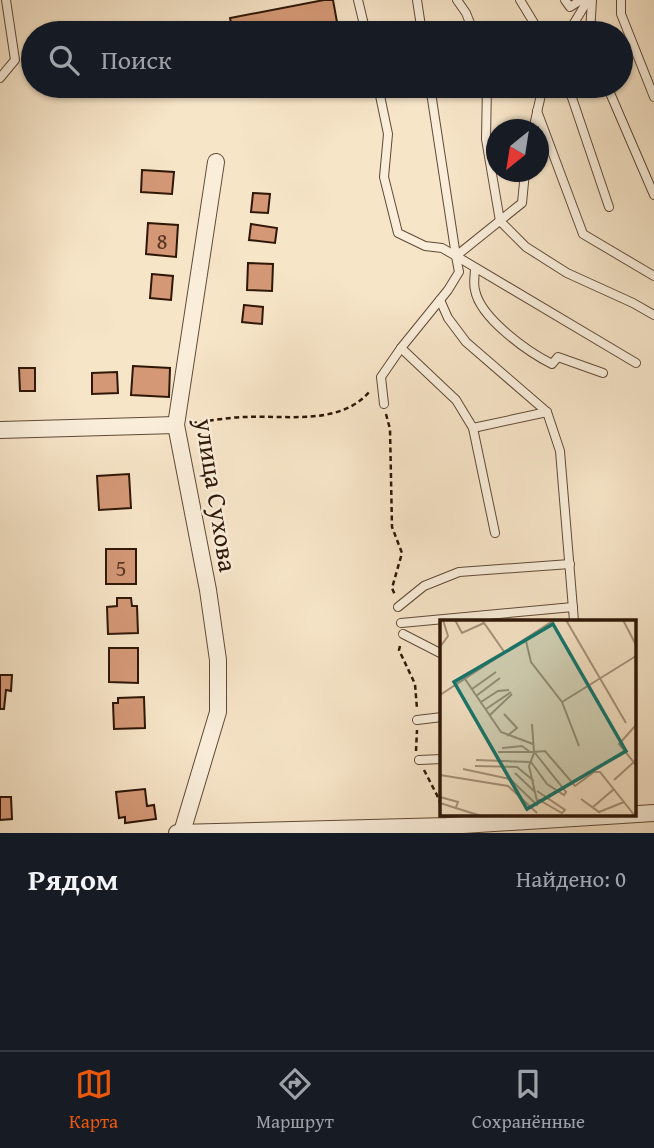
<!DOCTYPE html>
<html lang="ru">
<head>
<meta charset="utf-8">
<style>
  :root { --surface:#171b24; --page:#242831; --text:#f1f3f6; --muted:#9ea1a6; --line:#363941; --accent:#ea580c }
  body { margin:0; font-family:"Gentium Book Plus",serif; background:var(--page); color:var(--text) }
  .compass { position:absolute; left:486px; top:119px; width:63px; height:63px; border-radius:50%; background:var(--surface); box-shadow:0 2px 5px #0004; rotate:210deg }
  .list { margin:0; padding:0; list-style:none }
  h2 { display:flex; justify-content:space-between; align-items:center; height:91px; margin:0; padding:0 28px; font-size:30px }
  h2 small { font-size:23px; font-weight:400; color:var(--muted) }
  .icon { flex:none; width:38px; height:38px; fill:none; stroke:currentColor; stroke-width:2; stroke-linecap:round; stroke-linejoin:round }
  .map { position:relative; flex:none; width:654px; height:833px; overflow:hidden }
  .search { position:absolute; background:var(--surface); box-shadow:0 2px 5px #0004; left:21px; right:21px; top:21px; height:77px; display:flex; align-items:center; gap:18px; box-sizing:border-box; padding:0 24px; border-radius:38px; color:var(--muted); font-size:26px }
  .sheet { height:217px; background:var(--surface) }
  nav { display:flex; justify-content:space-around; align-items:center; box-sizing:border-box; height:98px; border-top:2px solid var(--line); background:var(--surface); font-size:19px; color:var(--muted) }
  nav a { display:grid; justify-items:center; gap:4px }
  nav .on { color:var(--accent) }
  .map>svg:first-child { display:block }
  .building { fill:#d49876; stroke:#2e1707; stroke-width:2 }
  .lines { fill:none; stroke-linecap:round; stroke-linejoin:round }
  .lane-casing { stroke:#604a37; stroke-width:10 }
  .street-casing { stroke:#604a37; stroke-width:18 }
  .path { stroke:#2e1707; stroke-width:2.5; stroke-dasharray:5 3.5; stroke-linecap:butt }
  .lane { stroke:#faeedb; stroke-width:8 }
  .street { stroke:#faeedb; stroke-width:16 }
  .labels { text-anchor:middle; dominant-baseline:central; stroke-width:5; stroke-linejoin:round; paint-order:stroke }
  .number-label { font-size:23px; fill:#583723 }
  .street-label { font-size:26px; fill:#2e1707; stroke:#faeedb }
  .inset-road { fill:none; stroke:#a7937b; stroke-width:2 }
  .view { fill:#0f766e; fill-opacity:0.15; stroke:#0f766e; stroke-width:3.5 }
  .inset-edge { fill:none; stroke:#2e1707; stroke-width:3.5 }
</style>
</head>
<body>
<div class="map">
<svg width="654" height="833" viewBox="0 0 654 833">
  <rect width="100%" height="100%" fill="#f7e5c8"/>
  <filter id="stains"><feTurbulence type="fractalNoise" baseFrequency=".00286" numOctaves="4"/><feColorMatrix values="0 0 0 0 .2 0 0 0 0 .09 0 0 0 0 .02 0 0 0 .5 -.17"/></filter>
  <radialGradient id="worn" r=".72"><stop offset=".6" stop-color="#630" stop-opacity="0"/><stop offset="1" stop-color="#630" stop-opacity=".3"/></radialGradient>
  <g class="building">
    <polygon points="324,0 333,0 339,33 233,33 230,18"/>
    <polygon points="329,86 364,86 365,90 330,95"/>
    <polygon points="142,170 174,172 172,194 141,192"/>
    <polygon points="253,193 270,194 268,213 251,212"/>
    <polygon points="148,223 178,225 176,257 146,254"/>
    <polygon points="251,224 277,228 275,243 249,240"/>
    <polygon points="248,263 273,264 272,291 247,290"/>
    <polygon points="152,274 173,276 171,300 150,298"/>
    <polygon points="244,305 263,307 262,324 242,322"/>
    <polygon points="133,366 170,368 169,397 131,395"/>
    <polygon points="19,368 35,368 35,391 20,391"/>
    <polygon points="117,372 118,393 92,394 92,373"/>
    <polygon points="129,474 131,508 99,510 97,476"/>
    <rect x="106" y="549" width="30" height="35"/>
    <polygon points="117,598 131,598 132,606 137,606 138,633 108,634 107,607 117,606"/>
    <polygon points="109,648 138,648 138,683 109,682"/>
    <polygon points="0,675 12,675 11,691 6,690 4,709 0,709"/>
    <polygon points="144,697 145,728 114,729 113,703 118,703 118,698"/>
    <polygon points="145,789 147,806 154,805 156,819 125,823 125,817 119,818 116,792"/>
    <polygon points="0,797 11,797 12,819 0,820"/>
  </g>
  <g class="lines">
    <defs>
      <g id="lane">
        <polyline points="358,0 366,33"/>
        <polyline points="417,0 422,33"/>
        <polyline points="457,0 466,13 474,33"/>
        <polyline points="520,0 540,33"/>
        <polyline points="565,0 570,7 581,0"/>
        <polyline points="621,0 621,14 654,97"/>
        <polyline points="568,33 588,0"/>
        <polyline points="590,33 592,0"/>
        <polyline points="0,78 15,60 6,0"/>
        <polyline points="378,86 388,134 384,177 398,233 425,246 442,248 456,256 459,272 448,290 401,348 381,377 384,404"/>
        <polyline points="430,86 456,256"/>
        <polyline points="487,86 486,139 500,221 526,247 567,273 633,303 654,315"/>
        <polyline points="568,86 609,207"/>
        <polyline points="607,86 654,195"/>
        <polyline points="537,111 583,234 654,276"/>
        <polyline points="533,130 543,86"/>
        <polyline points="456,256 636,363"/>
        <polyline points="456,256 522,203 525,172"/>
        <path d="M475,268C475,275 473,283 475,290C480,318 528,352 552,364L558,357L603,373"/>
        <polyline points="440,300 448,318 466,342 547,412 560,451 574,621"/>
        <polyline points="401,348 456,400 473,428"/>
        <polyline points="495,533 473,428 547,412"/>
        <polyline points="398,607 424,586 459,572 570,564"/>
        <polyline points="401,623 573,607"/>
        <polyline points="403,634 442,654"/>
        <polyline points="417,720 442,717"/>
        <polyline points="419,760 442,759"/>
      </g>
      <g id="street">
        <polyline points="0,430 176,425"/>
        <polyline points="182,832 218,712 218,660 208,590 176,425 216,162"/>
        <polyline points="177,833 447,826 654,813"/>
      </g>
    </defs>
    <use href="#lane" class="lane-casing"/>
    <use href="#street" class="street-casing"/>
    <g class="path">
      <polyline points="386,414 390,429 392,527 402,553 392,588 395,595"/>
      <path d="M192,423C210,421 229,417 247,417C287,415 341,426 370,391"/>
      <polyline points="400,646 399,650 415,684 417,709"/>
      <polyline points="416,751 417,730"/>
      <polyline points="424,770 439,799 442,810"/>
    </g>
    <use href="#lane" class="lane"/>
    <use href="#street" class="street"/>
  </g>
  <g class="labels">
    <g class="number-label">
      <text x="162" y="240">8</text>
      <text x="121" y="567">5</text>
    </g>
    <g class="street-label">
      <text transform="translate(217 495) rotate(81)">улица Сухова</text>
    </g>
  </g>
  <g transform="translate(440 620)">
    <rect width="196" height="196" fill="#f7e5c8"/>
    <path class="inset-road" d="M15,0L22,13L44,3M42,0L65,33M126,0L186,103M183,0L196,25M86,21L91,42L122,82L139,126M0,27L8,16L3,0M25,59L61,112L93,124M32,69L56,52M0,75L114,0M36,76L60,58M41,82L58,71L69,70M122,82L196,36M46,89L71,72M64,94L77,108L67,116M50,95L72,74M92,104L94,132L105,131L135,166L154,152H160L195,196M196,105L179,124L196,145M62,128L82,126L90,132M58,132H94M94,133L89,146L97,181M36,140L91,142L107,164L124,175L126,172L95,133M35,146L77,147L94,161M23,149L70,159L97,185L99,180L122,193L125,190L97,171M75,153L95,172M0,155L68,166L97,193M174,160L195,141M0,177L18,182L16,187M141,179L159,192L184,182M0,183L41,196M153,187L174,169"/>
    <path class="view" d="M113,4L186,131L87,189L14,62Z"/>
    <rect width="196" height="196" class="inset-edge"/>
  </g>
  <rect width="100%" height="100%" filter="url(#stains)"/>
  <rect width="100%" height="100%" fill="url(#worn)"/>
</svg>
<svg class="compass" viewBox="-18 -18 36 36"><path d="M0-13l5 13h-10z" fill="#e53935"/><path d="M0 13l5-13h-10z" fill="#9ea1a6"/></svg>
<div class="search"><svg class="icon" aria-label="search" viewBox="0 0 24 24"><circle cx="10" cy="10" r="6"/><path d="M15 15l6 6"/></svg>Поиск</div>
</div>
<section class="sheet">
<h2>Рядом<small>Найдено: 0</small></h2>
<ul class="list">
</ul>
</section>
<nav>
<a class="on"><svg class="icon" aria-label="map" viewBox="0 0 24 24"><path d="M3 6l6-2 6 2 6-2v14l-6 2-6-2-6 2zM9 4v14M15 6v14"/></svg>Карта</a>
<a><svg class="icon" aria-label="directions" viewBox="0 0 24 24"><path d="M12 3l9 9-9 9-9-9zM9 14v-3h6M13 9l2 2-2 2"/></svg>Маршрут</a>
<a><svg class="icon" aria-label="saved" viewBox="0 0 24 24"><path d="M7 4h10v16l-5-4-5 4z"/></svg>Сохранённые</a>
</nav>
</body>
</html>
